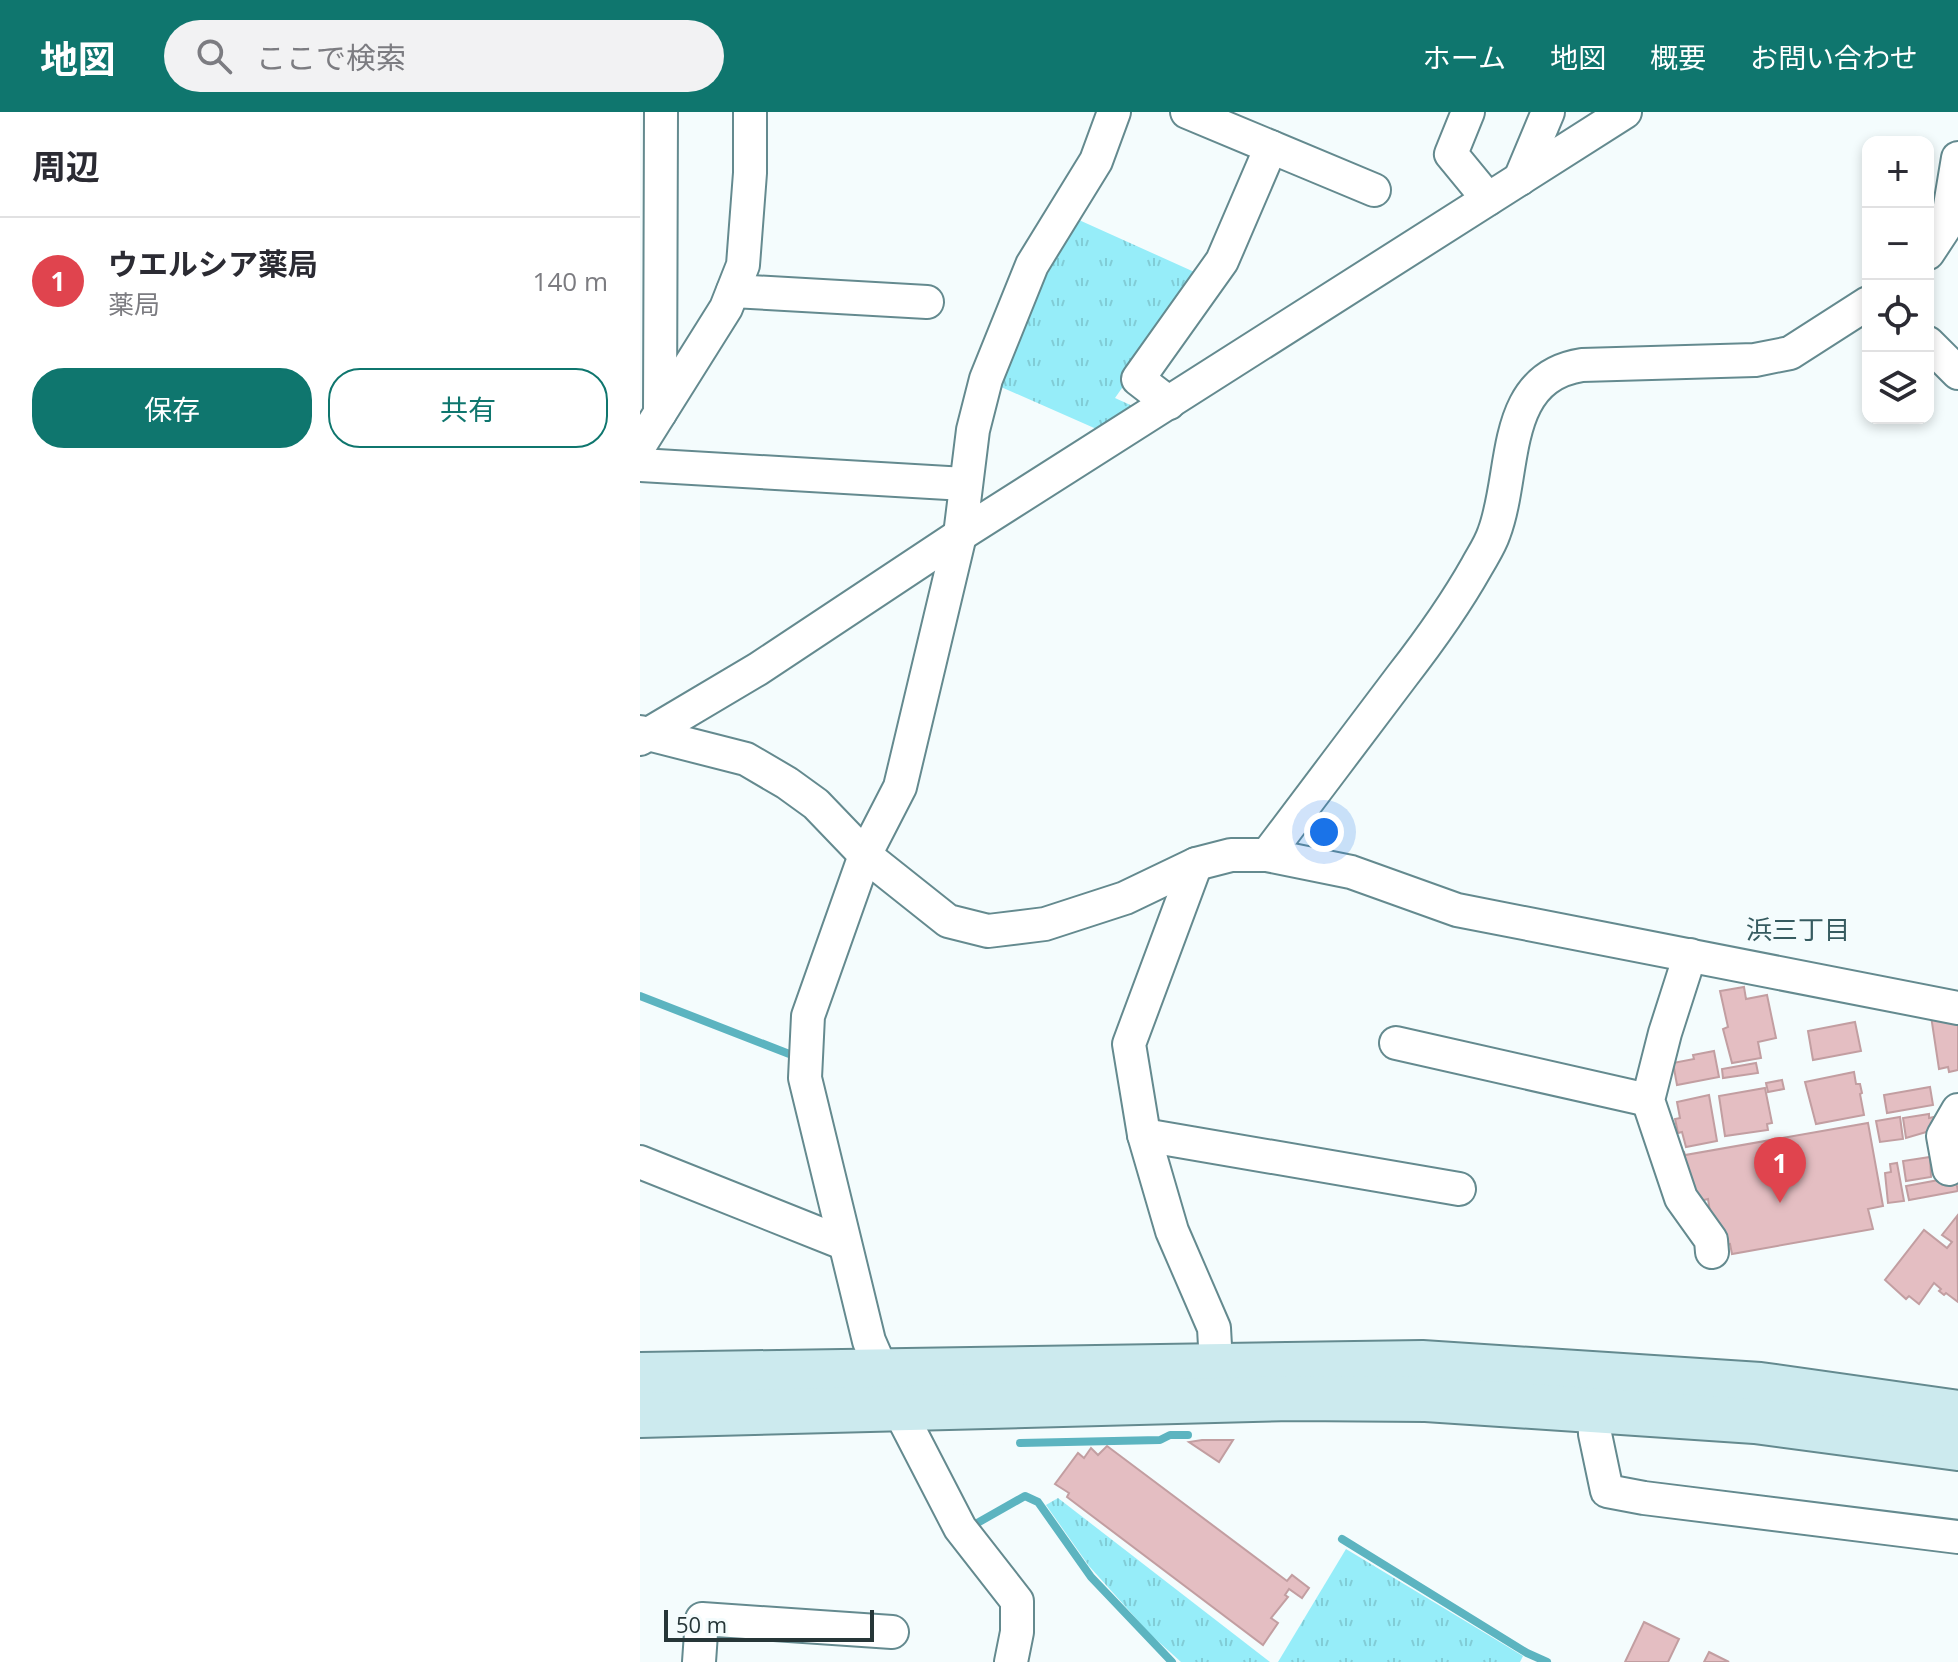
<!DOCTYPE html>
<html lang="ja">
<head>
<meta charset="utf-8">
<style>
  :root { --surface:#fff; --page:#f2f2f3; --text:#2b2b33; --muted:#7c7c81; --line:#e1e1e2; --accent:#0f766e }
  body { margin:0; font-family:"Open Sans","Noto Sans JP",sans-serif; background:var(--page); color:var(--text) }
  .controls { position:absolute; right:24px; top:24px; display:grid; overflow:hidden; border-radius:16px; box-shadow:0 4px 12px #0003 }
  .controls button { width:72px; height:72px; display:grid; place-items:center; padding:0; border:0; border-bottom:2px solid var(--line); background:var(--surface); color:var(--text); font:40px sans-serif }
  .scale { position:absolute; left:24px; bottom:20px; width:210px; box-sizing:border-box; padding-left:8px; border:4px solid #263638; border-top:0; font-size:22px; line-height:28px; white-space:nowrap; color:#263638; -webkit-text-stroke:6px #f4fcfd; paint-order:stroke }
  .you { position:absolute; left:684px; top:720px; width:28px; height:28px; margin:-20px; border:6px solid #fff; border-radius:50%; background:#1a73e8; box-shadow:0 0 0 12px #1a73e833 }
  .badge { display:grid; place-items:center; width:52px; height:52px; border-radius:50%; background:var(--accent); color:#fff; font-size:26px; font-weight:700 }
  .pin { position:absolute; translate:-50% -66px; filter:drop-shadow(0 2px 4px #0008) }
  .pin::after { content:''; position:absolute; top:42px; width:28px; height:24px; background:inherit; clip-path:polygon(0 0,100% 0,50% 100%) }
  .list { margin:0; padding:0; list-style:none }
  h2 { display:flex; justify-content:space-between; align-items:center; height:104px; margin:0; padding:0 32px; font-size:34px }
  h2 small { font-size:26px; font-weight:400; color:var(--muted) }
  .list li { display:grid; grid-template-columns:52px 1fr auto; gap:24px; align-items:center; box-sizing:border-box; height:128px; padding:0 32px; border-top:2px solid var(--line) }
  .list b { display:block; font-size:30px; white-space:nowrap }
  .list p { margin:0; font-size:26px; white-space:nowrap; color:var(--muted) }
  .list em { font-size:26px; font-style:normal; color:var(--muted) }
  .actions { display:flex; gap:16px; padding:24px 32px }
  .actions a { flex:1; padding:18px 0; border:2px solid var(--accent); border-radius:32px; text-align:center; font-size:28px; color:var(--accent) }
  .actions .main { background:var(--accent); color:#fff }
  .icon { flex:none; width:44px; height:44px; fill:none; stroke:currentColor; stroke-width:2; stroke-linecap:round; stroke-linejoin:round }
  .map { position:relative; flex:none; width:1318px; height:1550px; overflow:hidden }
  header { display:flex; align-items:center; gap:48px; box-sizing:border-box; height:112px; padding:0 40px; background:var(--accent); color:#fff }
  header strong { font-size:38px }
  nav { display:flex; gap:44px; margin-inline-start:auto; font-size:28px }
  .search { width:560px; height:72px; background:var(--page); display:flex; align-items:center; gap:20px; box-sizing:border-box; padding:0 28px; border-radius:44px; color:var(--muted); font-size:30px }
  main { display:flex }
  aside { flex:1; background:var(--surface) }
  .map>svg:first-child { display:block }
  .grass { fill:url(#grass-tufts) }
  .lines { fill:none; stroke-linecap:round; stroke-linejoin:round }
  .stream { stroke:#5cb4c0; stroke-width:8 }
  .building { fill:#e4bec2; stroke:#c29ea1; stroke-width:2 }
  .street-casing { stroke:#648a8f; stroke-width:36 }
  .secondary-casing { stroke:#648a8f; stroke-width:48 }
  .street { stroke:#fff; stroke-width:32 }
  .secondary { stroke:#cceaee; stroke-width:44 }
  .labels { text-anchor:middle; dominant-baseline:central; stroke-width:6; stroke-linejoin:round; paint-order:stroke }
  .neighbourhood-label { font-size:26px; fill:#365b60; stroke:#f4fcfd }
</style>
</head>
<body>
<header>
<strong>地図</strong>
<div class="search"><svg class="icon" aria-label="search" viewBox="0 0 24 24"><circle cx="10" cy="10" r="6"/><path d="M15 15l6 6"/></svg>ここで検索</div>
<nav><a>ホーム</a><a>地図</a><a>概要</a><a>お問い合わせ</a></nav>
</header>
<main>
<aside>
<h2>周辺<small></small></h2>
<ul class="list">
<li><span class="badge" style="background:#e0444e">1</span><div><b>ウエルシア薬局</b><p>薬局</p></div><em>140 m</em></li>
</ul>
<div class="actions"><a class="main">保存</a><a>共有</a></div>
</aside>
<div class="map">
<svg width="1318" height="1550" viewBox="0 0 1318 1550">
  <defs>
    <pattern id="grass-tufts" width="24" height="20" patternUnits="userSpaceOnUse" patternTransform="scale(2)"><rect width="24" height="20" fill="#96edf9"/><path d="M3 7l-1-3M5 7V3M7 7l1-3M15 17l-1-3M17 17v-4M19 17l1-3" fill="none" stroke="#81ccd6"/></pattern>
  </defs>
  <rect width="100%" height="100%" fill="#f4fcfd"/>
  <g class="grass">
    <polygon points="439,108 561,163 475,286 497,296 461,319 361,275 394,185"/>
    <polygon points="418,1386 630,1550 541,1550 510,1522 449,1454 406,1393"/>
    <polygon points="706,1437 883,1544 880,1550 638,1550"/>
  </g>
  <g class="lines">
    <g class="stream">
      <polyline points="0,884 157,945"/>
      <polyline points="380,1331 520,1328 530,1323 548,1323"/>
      <polyline points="331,1412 332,1414 385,1384 398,1390 451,1465 532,1550"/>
      <polyline points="702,1427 887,1541 907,1550"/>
    </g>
  </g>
  <g class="building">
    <polygon points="1104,875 1106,887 1127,883 1136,926 1118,930 1121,946 1092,951 1083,917 1088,915 1080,879"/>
    <polygon points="1291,904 1318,905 1318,958 1309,960 1308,955 1299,957"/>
    <polygon points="1215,910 1221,939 1173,948 1168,919"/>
    <polygon points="1074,939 1079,965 1037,973 1033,951 1054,947 1053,943"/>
    <polygon points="1116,951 1118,961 1083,966 1082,957"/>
    <polygon points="1214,960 1216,972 1220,972 1222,981 1220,982 1224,1003 1176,1012 1165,970"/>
    <polygon points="1142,968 1144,977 1128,980 1126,971"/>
    <polygon points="1290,975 1293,993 1247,1001 1244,983"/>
    <polygon points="1125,976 1132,1011 1127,1012 1128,1018 1085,1024 1079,984"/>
    <polygon points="1069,983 1077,1029 1046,1035 1042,1020 1038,1021 1035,1007 1040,1006 1037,990"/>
    <polygon points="1289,1002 1289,1006 1294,1005 1295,1010 1291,1011 1293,1018 1266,1026 1263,1006"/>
    <polygon points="1260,1005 1263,1027 1240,1030 1236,1009"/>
    <polygon points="1228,1011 1243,1094 1228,1097 1233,1117 1092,1142 1090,1132 1080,1134 1073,1119 1068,1087 1060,1089 1034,1042 1044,1040 1045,1043"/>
    <polygon points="1290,1045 1291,1065 1266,1069 1263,1049"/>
    <polygon points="1257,1051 1264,1089 1248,1091 1245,1061 1251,1060 1250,1052"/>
    <polygon points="1315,1065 1318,1079 1269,1088 1266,1074"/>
    <polygon points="1317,1104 1318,1190 1306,1181 1304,1183 1299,1179 1301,1177 1294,1171 1279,1192 1269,1184 1266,1187 1245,1168 1284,1118 1307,1136 1312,1130 1302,1123"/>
    <polygon points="562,1328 593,1328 579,1350 549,1330"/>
    <polygon points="467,1334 647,1469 652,1463 669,1476 662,1486 649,1477 645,1483 648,1485 631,1506 638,1511 623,1533 427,1385 429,1381 415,1372 438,1341 444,1346 451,1336 458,1343"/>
    <polygon points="1004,1510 1039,1527 1028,1550 985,1550"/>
    <polygon points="1069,1540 1089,1550 1064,1550"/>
  </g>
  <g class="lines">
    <defs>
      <g id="street">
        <polyline points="547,0 734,78"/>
        <polyline points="828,0 811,42 848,87"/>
        <polyline points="880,67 908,0"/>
        <polyline points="1288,141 1307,112 1318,46"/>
        <polyline points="93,179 287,190"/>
        <polyline points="1288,231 1318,261"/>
        <polyline points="529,291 498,267 582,149 631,35"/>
        <polyline points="20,301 21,0"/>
        <polyline points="0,333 86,196 103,153 110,61 110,0"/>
        <polyline points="0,353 325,372"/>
        <polyline points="0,620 106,647 147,671 176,692 225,743 308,809 348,819 405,812 485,786 556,752 591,743 627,743 711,760 817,798 1318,896"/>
        <polyline points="0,627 118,557 320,423 985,0"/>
        <path d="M627,743C672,683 717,624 762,564C790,528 815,493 837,454C843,443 850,433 854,421C877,360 859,266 942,253L1115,248L1150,241L1228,191"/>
        <polyline points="556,752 489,932 504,1023 532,1119 574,1216 576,1252"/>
        <polyline points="1050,843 1025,921 1008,988 1041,1086 1071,1128 1072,1140"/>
        <polyline points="756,931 1008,988"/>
        <polyline points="504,1023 819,1077"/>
        <polyline points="0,1050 203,1131"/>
        <polyline points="1309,1057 1303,1024 1318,998"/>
        <polyline points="954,1297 955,1322 967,1379 1004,1386 1318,1425"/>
        <polyline points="59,1550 62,1507 252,1520"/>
        <polyline points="371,1550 377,1520 377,1489 320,1416 259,1298 229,1229 165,966 168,904 225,743 260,675 320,423 333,318 346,267 392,153 456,49 474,0"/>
      </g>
      <g id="secondary">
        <polyline points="0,1263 782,1251 1120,1273 1318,1301"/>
        <polyline points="0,1303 652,1286 786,1287 1115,1309 1318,1336"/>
      </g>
    </defs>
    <use href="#street" class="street-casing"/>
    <use href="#secondary" class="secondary-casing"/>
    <use href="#street" class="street"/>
    <use href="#secondary" class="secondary"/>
  </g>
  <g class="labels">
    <g class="neighbourhood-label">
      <text x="1158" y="817">浜三丁目</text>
    </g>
  </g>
</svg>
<div class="controls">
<button>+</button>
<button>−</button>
<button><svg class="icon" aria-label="locate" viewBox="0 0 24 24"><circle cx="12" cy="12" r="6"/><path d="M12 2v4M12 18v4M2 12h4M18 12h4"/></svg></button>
<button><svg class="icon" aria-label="layers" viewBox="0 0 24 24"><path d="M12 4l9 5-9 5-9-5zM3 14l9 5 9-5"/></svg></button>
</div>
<div class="scale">50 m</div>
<div class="you"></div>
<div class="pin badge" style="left:1140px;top:1091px;background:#e0444e">1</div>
</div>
</main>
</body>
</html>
